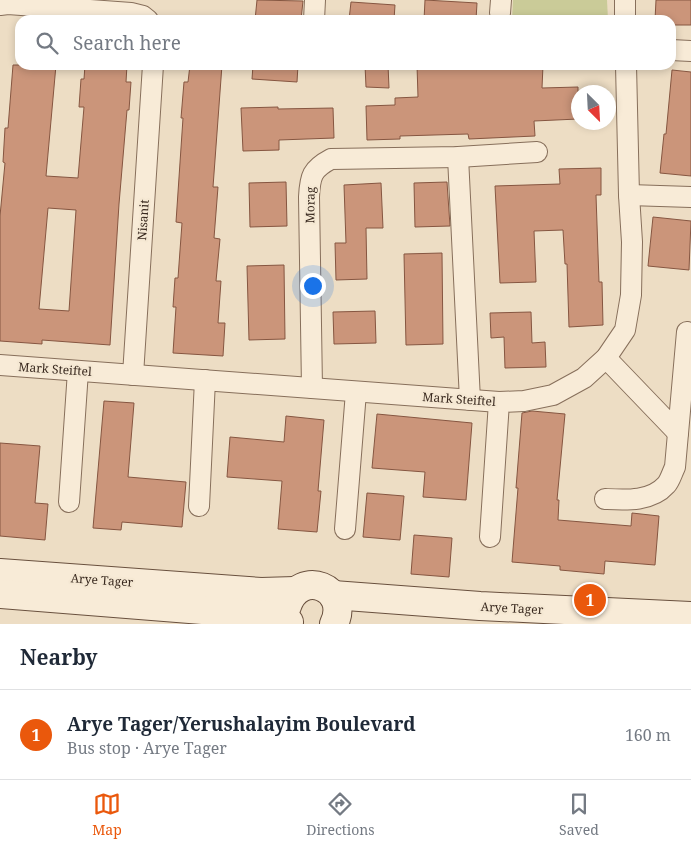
<!DOCTYPE html>
<html lang="en">
<head>
<meta charset="utf-8">
<style>
  :root { --surface:#fff; --page:#f6f6f7; --text:#1f2937; --muted:#747a83; --line:#e0e1e3; --accent:#ea580c }
  body { margin:0; font-family:"Noto Serif",serif; background:var(--page); color:var(--text) }
  .compass { position:absolute; left:571px; top:85px; width:45px; height:45px; border-radius:50%; background:var(--surface); box-shadow:0 2px 8px #0003; rotate:156deg }
  .you { position:absolute; left:312px; top:285px; width:18px; height:18px; margin:-12px; border:4px solid #fff; border-radius:50%; background:#1a73e8; box-shadow:0 0 0 8px #1a73e833 }
  .badge { display:grid; place-items:center; width:32px; height:32px; border-radius:50%; background:var(--accent); color:#fff; font-size:16px; font-weight:700 }
  .pin { position:absolute; translate:-50% -50%; border:2px solid #fff; box-shadow:0 1px 5px #0006 }
  .list { margin:0; padding:0; list-style:none }
  h2 { display:flex; justify-content:space-between; align-items:center; height:65px; margin:0; padding:0 20px; font-size:21px }
  h2 small { font-size:16px; font-weight:400; color:var(--muted) }
  .list li { display:grid; grid-template-columns:32px 1fr auto; gap:15px; align-items:center; box-sizing:border-box; height:90px; padding:0 20px; border-top:1px solid var(--line) }
  .list b { display:block; font-size:19px; white-space:nowrap }
  .list p { margin:0; font-size:16px; white-space:nowrap; color:var(--muted) }
  .list em { font-size:16px; font-style:normal; color:var(--muted) }
  .icon { flex:none; width:28px; height:28px; fill:none; stroke:currentColor; stroke-width:2; stroke-linecap:round; stroke-linejoin:round }
  .map { position:relative; flex:none; width:691px; height:624px; overflow:hidden }
  .search { position:absolute; background:var(--surface); box-shadow:0 2px 8px #0003; left:15px; right:15px; top:15px; height:55px; display:flex; align-items:center; gap:12px; box-sizing:border-box; padding:0 18px; border-radius:15px; color:var(--muted); font-size:19px }
  .sheet { height:155px; background:var(--surface) }
  nav { display:flex; justify-content:space-around; align-items:center; box-sizing:border-box; height:70px; border-top:1px solid var(--line); background:var(--surface); font-size:14px; color:var(--muted) }
  nav a { display:grid; justify-items:center; gap:2px }
  nav .on { color:var(--accent) }
  .map>svg:first-child { display:block }
  .green { fill:#cacb98 }
  .building { fill:#cb957a; stroke:#865641; fill-rule:evenodd }
  .lines { fill:none; stroke-linecap:round; stroke-linejoin:round }
  .street-casing { stroke:#876f5b; stroke-width:22 }
  .secondary-casing { stroke:#69503e; stroke-width:30 }
  .street { stroke:#f8ebd7; stroke-width:20 }
  .secondary { stroke:#f8ebd7; stroke-width:28 }
  .labels { text-anchor:middle; dominant-baseline:central; stroke-width:4.5; stroke-linejoin:round; paint-order:stroke }
  .street-label { font-size:12px; fill:#38281e; stroke:#f5e8d3 }
</style>
</head>
<body>
<div class="map">
<svg width="691" height="624" viewBox="0 0 691 624">
  <rect width="100%" height="100%" fill="#edddc4"/>
  <polygon class="green" points="513,0 607,0 608,20 512,20"/>
  <g class="building">
    <polygon points="257,0 303,1 301,20 255,20"/>
    <polygon points="425,0 477,3 476,20 424,20"/>
    <polygon points="656,0 691,0 691,25 671,25 671,20 655,20"/>
    <polygon points="351,2 395,5 394,20 349,20"/>
    <path d="M13,65H56L46,176L78,178L84,107H79L81,79H84L85,65H127L126,82H131L129,110H127L119,204L110,345L42,340V344L0,341V216L5,163L3,162L5,128H8ZM48,208L76,210L69,311L39,309Z"/>
    <polygon points="190,65 222,65 213,187 218,187 214,238 220,239 216,281 221,281 218,323 225,323 223,356 173,353 176,307 173,307 175,278 178,278 182,223 176,222 183,118 181,118 184,82 188,82"/>
    <polygon points="253,65 298,65 297,82 252,79"/>
    <polygon points="365,65 388,65 389,88 366,87"/>
    <polygon points="417,65 543,65 542,88 578,87 578,119 534,121 535,136 469,139 468,134 400,136 400,139 367,140 366,106 395,105 395,98 418,97"/>
    <polygon points="672,70 691,72 691,176 660,173 664,134 666,134"/>
    <polygon points="278,107 278,109 333,108 334,138 279,140 279,150 243,151 241,108"/>
    <polygon points="601,168 601,195 596,195 599,282 602,282 603,325 569,327 567,264 565,264 563,230 534,231 536,282 500,283 495,186 560,184 559,169"/>
    <polygon points="286,182 287,226 250,227 249,183"/>
    <polygon points="447,182 450,226 415,227 414,183"/>
    <polygon points="381,183 383,228 366,228 367,279 336,280 335,243 346,243 344,185"/>
    <polygon points="653,217 691,221 689,270 648,266"/>
    <polygon points="442,253 443,344 406,345 404,254"/>
    <polygon points="284,265 285,339 249,340 247,266"/>
    <polygon points="375,311 376,343 334,344 333,312"/>
    <polygon points="531,312 532,343 545,342 546,367 505,368 504,337 491,338 490,313"/>
    <polygon points="104,401 134,403 128,477 186,482 182,527 122,522 121,530 93,528"/>
    <polygon points="532,411 565,414 557,500 559,500 558,520 631,526 632,513 659,516 655,565 605,561 604,574 560,570 560,566 512,562 518,488 516,488 522,413"/>
    <polygon points="377,414 472,423 466,500 423,497 425,472 372,468"/>
    <polygon points="286,416 324,420 318,491 321,491 317,532 278,529 282,481 227,477 230,437 284,442"/>
    <polygon points="0,443 40,446 35,503 48,504 45,540 0,536"/>
    <polygon points="367,493 404,496 400,540 363,537"/>
    <polygon points="414,535 452,538 449,577 411,574"/>
  </g>
  <g class="lines">
    <defs>
      <g id="street">
        <polyline points="625,0 625,20"/>
        <polyline points="0,5 8,4 131,13 143,16 148,20"/>
        <polyline points="500,13 501,0"/>
        <polyline points="314,20 315,0"/>
        <polyline points="671,50 691,51"/>
        <polyline points="458,157 470,400"/>
        <polyline points="629,195 691,197"/>
        <polyline points="606,358 678,433"/>
        <polyline points="0,365 499,402 524,401 553,395 584,378 606,358 625,330 631,295 632,242 629,195 626,65"/>
        <polyline points="133,375 153,65"/>
        <path d="M312,388L309,197C310,176 312,169 331,159L458,157L537,152"/>
        <path d="M605,499C625,500 651,502 666,485C670,481 672,473 675,467L687,332"/>
        <polyline points="69,502 78,371"/>
        <polyline points="199,506 205,380"/>
        <polyline points="345,529 356,392"/>
        <polyline points="490,537 499,402"/>
      </g>
      <g id="secondary">
        <polyline points="0,573 261,592 295,591"/>
        <polyline points="0,594 265,615 289,622"/>
        <polyline points="333,595 480,606 691,616"/>
        <path d="M287,606C300,567 351,588 334,624"/>
      </g>
    </defs>
    <use href="#street" class="street-casing"/>
    <use href="#secondary" class="secondary-casing"/>
    <use href="#street" class="street"/>
    <use href="#secondary" class="secondary"/>
  </g>
  <g class="labels">
    <g class="street-label">
      <text transform="translate(310 205) rotate(-89)">Morag</text>
      <text transform="translate(143 220) rotate(-86)">Nisanit</text>
      <text transform="translate(55 369) rotate(4)">Mark Steiftel</text>
      <text transform="translate(459 399) rotate(4)">Mark Steiftel</text>
      <text transform="translate(102 580) rotate(4)">Arye Tager</text>
      <text transform="translate(512 608) rotate(3)">Arye Tager</text>
    </g>
  </g>
</svg>
<svg class="compass" viewBox="-18 -18 36 36"><path d="M0-13l5 13h-10z" fill="#e53935"/><path d="M0 13l5-13h-10z" fill="#747a83"/></svg>
<div class="you"></div>
<div class="pin badge" style="left:590px;top:600px">1</div>
<div class="search"><svg class="icon" aria-label="search" viewBox="0 0 24 24"><circle cx="10" cy="10" r="6"/><path d="M15 15l6 6"/></svg>Search here</div>
</div>
<section class="sheet">
<h2>Nearby<small></small></h2>
<ul class="list">
<li><span class="badge">1</span><div><b>Arye Tager/Yerushalayim Boulevard</b><p>Bus stop · Arye Tager</p></div><em>160 m</em></li>
</ul>
</section>
<nav>
<a class="on"><svg class="icon" aria-label="map" viewBox="0 0 24 24"><path d="M3 6l6-2 6 2 6-2v14l-6 2-6-2-6 2zM9 4v14M15 6v14"/></svg>Map</a>
<a><svg class="icon" aria-label="directions" viewBox="0 0 24 24"><path d="M12 3l9 9-9 9-9-9zM9 14v-3h6M13 9l2 2-2 2"/></svg>Directions</a>
<a><svg class="icon" aria-label="saved" viewBox="0 0 24 24"><path d="M7 4h10v16l-5-4-5 4z"/></svg>Saved</a>
</nav>
</body>
</html>
